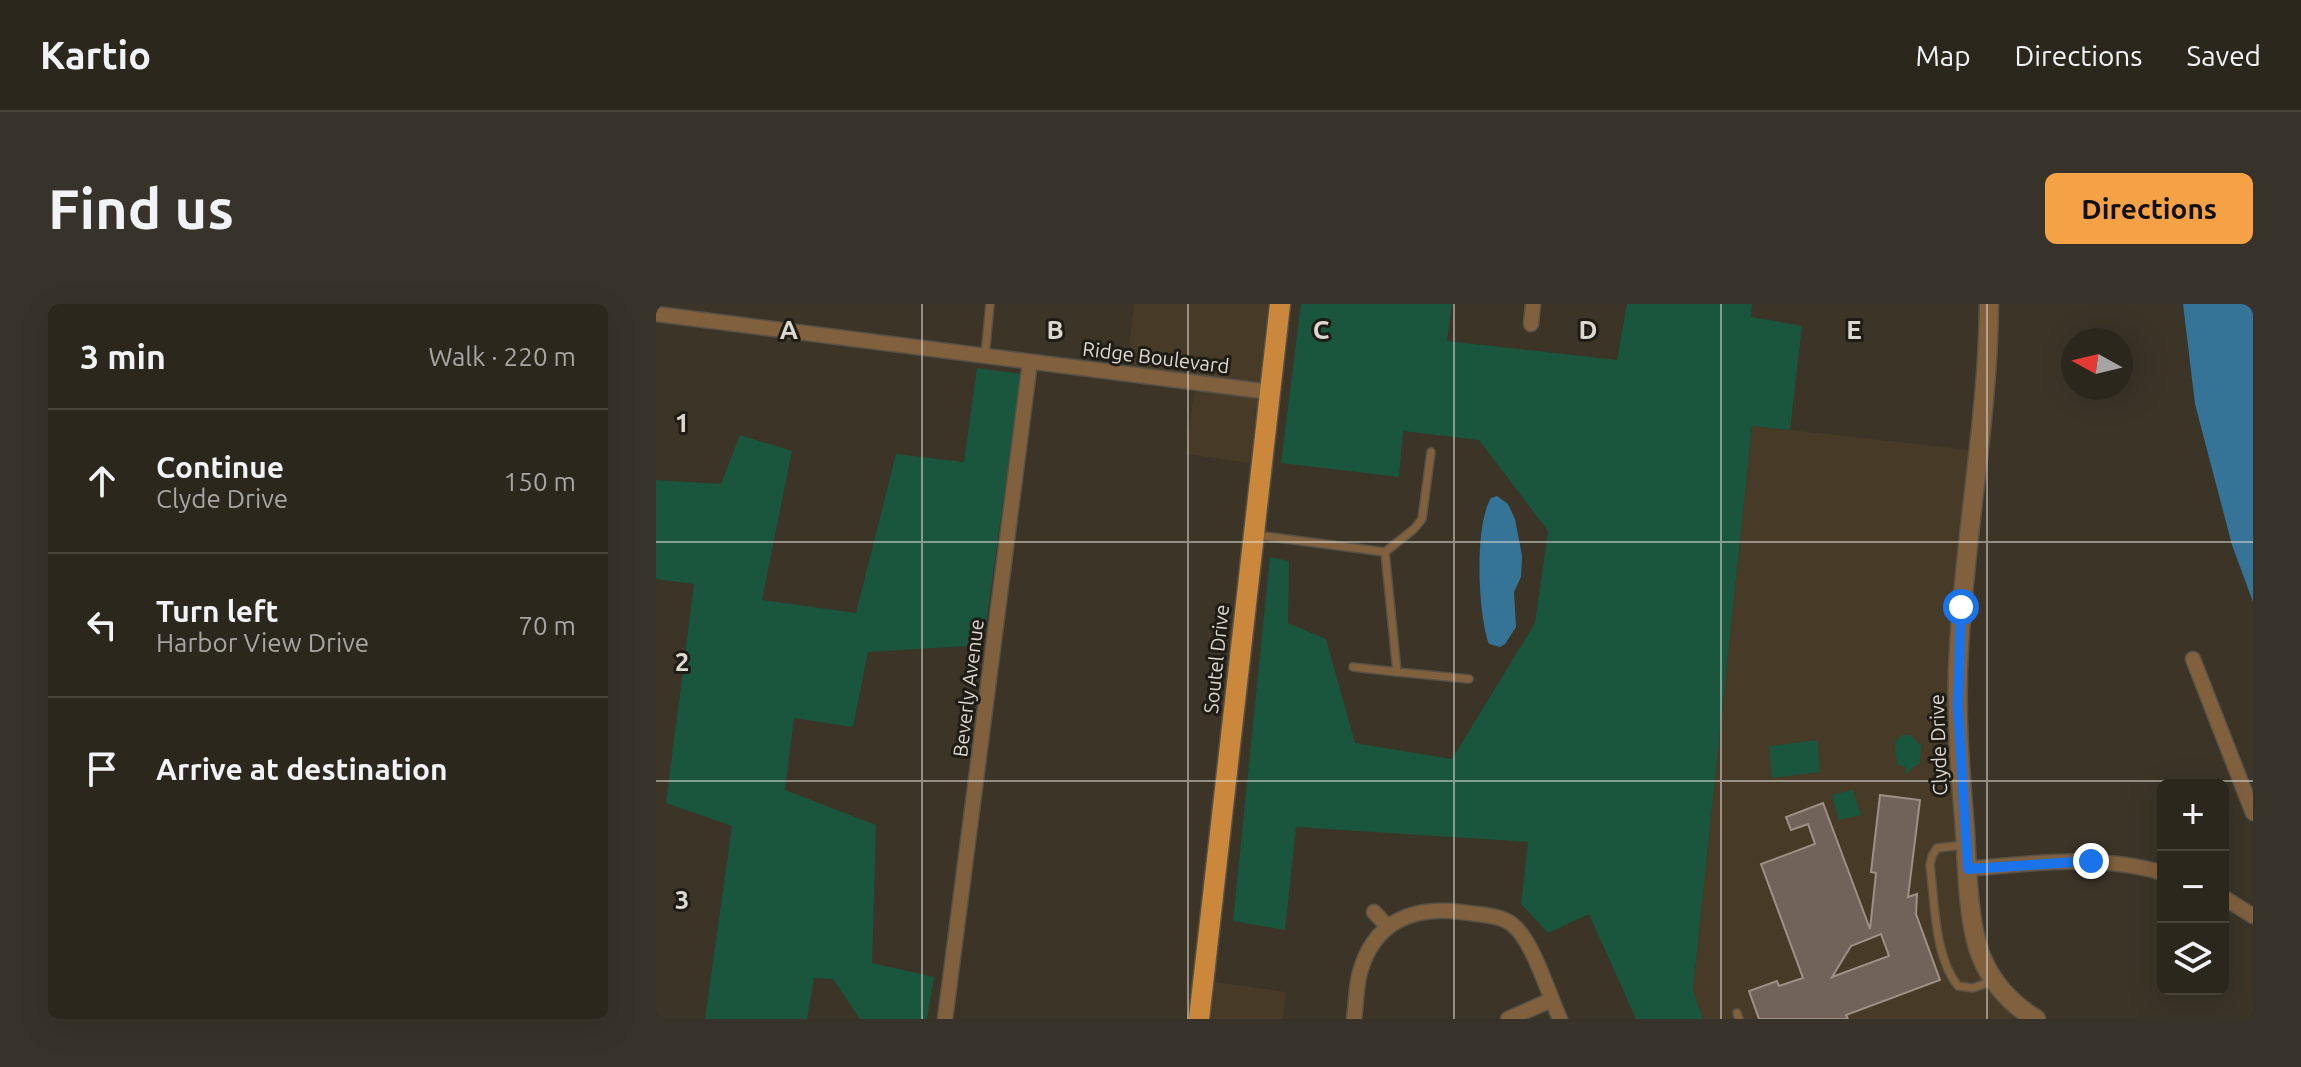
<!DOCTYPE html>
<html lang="en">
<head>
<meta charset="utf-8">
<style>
  :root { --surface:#2c271d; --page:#38332a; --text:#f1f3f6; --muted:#a6a5a4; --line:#48443b; --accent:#f5a246 }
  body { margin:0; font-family:Ubuntu,sans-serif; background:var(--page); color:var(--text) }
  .controls { position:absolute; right:24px; bottom:24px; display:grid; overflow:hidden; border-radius:12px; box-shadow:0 8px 32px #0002 }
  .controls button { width:72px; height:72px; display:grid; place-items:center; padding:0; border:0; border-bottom:2px solid var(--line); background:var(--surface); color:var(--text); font:40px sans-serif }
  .compass { position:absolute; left:1405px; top:24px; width:72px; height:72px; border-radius:50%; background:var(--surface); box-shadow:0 8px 32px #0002; rotate:278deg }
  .stop { position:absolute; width:24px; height:24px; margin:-18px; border:6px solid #1a73e8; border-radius:50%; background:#fff }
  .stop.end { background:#1a73e8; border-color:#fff; box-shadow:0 2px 8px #0008 }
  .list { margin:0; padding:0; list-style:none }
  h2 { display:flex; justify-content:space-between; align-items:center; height:104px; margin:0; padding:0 32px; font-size:34px }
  h2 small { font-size:26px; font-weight:400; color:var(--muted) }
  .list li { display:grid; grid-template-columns:52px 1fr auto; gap:24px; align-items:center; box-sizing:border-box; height:144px; padding:0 32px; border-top:2px solid var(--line) }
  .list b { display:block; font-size:30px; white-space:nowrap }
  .list p { margin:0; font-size:26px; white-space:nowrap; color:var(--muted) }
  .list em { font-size:26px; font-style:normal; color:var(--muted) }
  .icon { flex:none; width:44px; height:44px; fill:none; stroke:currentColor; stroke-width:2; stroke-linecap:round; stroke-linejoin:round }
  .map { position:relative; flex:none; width:1597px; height:715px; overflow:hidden; border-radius:12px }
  header { display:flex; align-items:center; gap:48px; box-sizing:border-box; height:112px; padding:0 40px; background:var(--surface); border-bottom:2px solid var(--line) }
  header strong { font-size:38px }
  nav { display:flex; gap:44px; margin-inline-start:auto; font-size:28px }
  .intro { display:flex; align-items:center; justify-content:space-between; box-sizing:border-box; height:192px; padding:0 48px }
  h1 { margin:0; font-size:56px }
  .button { padding:20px 36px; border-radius:12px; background:var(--accent); color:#111; font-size:28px; font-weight:700 }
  main { display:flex; gap:48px; padding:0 48px }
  aside { flex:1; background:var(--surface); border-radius:12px; box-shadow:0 8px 32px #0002 }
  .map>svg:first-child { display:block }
  .built { fill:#473b28 }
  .green { fill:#1a553e }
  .water { fill:#357496 }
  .building { fill:#72635a; stroke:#a08f86; stroke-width:2; fill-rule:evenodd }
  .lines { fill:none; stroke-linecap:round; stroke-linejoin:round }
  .service-casing { stroke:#585246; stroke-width:10 }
  .minor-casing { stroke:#585246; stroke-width:17 }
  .tertiary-casing { stroke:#585246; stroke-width:21 }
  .primary-casing { stroke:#585246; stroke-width:23 }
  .service { stroke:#81603e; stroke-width:7 }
  .minor { stroke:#81603e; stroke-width:14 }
  .tertiary { stroke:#81603e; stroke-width:18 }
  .primary { stroke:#cb883c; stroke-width:20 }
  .route { stroke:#1a73e8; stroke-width:10 }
  .grid { fill:none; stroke:#ddd9d1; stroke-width:2; stroke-opacity:0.55 }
  .labels { text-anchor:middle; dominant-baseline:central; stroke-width:6; stroke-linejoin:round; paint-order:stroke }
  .street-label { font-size:20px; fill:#ddd9d1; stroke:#1f1c16 }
  .grid-label { font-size:26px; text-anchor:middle; font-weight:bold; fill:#ddd9d1; stroke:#1f1c16; stroke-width:6; stroke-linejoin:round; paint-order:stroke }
</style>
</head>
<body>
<header>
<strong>Kartio</strong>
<nav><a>Map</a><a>Directions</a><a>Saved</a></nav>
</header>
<div class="intro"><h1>Find us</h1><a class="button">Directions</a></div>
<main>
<aside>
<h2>3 min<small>Walk · 220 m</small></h2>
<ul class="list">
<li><svg class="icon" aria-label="ahead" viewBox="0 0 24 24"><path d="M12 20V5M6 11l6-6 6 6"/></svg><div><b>Continue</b><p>Clyde Drive</p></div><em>150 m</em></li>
<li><svg class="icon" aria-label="left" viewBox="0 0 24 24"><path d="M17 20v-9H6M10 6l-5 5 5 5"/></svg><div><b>Turn left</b><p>Harbor View Drive</p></div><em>70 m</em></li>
<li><svg class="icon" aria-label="arrive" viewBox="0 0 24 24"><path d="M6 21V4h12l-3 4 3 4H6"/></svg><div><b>Arrive at destination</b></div></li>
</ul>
</aside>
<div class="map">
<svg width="1597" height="715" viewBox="0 0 1597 715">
  <rect width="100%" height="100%" fill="#3b3427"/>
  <g class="built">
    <polygon points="478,0 612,0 594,159 530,150 540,72 471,64"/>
    <polygon points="1096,122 1314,146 1298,289 1293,371 1294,454 1308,617 1313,644 1320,663 1336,691 1361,715 1047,715 1037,686"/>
    <polygon points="559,678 630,688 627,715 555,715"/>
  </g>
  <g class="green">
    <polygon points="645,0 796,0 791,37 961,56 971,0 1096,0 1095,13 1146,22 1134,126 1096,122 1037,686 1047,715 980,715 933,610 892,629 865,600 872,538 640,523 629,626 577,617 614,253 633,257 632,319 670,335 699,439 796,455 879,319 892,227 823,136 747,127 743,173 625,159"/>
    <polygon points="321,64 365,70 327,341 212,348 197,423 138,414 129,486 220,521 216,659 278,673 271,715 204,715 177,675 158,674 151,715 49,715 76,522 10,499 38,280 0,275 0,176 65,180 84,131 136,147 106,296 200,309 240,150 308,158"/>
    <path d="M1246,431H1254L1265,441L1264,459L1254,466L1252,470L1249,468L1250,463L1241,461C1241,448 1234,439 1246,431Z"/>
    <polygon points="1161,436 1164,468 1116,474 1113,442"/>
    <polygon points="1197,486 1205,511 1183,516 1176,491"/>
  </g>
  <g class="water">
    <polygon points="1527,0 1597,0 1597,298 1576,241 1539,100"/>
    <path d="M841,192L852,200L859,215L866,252L865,273L858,288L860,323L849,340L844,343L833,340C822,310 818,222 835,194Z"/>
  </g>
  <path class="building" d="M1224,491L1264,496L1252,593L1261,590L1260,610L1284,676L1190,711L1192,715H1103L1093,687L1121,677L1123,682L1147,674L1105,560L1159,540L1152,520L1135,526L1130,513L1167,499L1214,625L1220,569L1215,568ZM1225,630L1233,652L1176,673L1195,642Z"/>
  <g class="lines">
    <defs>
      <g id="service">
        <polyline points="329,52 334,0"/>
        <polyline points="600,231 729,248 741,368 813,375"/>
        <polyline points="729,248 758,225 766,215 775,148"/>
        <polyline points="697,363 741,368"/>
        <path d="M1308,541L1281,544L1276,552L1274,561C1279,599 1278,652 1302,682L1317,684L1337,677"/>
        <polyline points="1081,709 1083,715"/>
      </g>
      <g id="minor">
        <polyline points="0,10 614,88"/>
        <polyline points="875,20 877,0"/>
        <polyline points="1537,355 1597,509"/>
        <path d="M1312,565C1377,559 1443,550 1507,569"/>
        <polyline points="1567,593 1597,612"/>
        <polyline points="718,608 732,623"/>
        <polyline points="289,715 374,58"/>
        <path d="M698,715C700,701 700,686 703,672C716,619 754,602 805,608C822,611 845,610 858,622C877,638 893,691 904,715"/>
        <polyline points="852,715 895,696"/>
      </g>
      <path id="tertiary" d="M1333,0C1332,115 1309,229 1303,344C1299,405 1304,466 1309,526C1311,562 1312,620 1325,652C1336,679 1355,700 1380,715"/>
      <polyline id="primary" points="543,715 624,0"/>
    </defs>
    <use href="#service" class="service-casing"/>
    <use href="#minor" class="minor-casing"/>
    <use href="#tertiary" class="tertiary-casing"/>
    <use href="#primary" class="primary-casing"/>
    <use href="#service" class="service"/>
    <use href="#minor" class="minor"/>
    <use href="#tertiary" class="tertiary"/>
    <use href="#primary" class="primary"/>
  </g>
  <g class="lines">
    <polyline class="route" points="1305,303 1302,402 1312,565 1435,557"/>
  </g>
  <path class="grid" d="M266,0V715M532,0V715M798,0V715M1065,0V715M1331,0V715M0,238H1597M0,477H1597"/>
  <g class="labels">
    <g class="street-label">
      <text transform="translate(500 53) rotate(7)">Ridge Boulevard</text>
      <text transform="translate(560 355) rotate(-84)">Soutel Drive</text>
      <text transform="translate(312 384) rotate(-83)">Beverly Avenue</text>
      <text transform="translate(1282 441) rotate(-92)">Clyde Drive</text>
    </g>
  </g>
  <g class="grid-label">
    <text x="133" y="35">A</text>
    <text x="399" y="35">B</text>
    <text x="665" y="35">C</text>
    <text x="932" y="35">D</text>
    <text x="1198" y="35">E</text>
    <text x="26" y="128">1</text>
    <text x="26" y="367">2</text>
    <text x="26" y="605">3</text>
  </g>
</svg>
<div class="controls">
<button>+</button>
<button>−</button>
<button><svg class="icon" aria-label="layers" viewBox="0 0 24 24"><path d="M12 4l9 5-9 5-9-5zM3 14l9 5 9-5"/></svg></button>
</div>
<svg class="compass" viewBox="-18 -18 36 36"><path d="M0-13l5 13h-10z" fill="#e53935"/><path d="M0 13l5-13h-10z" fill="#a6a5a4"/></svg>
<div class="stop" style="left:1305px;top:303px"></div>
<div class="stop end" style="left:1435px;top:557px"></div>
</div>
</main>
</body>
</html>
